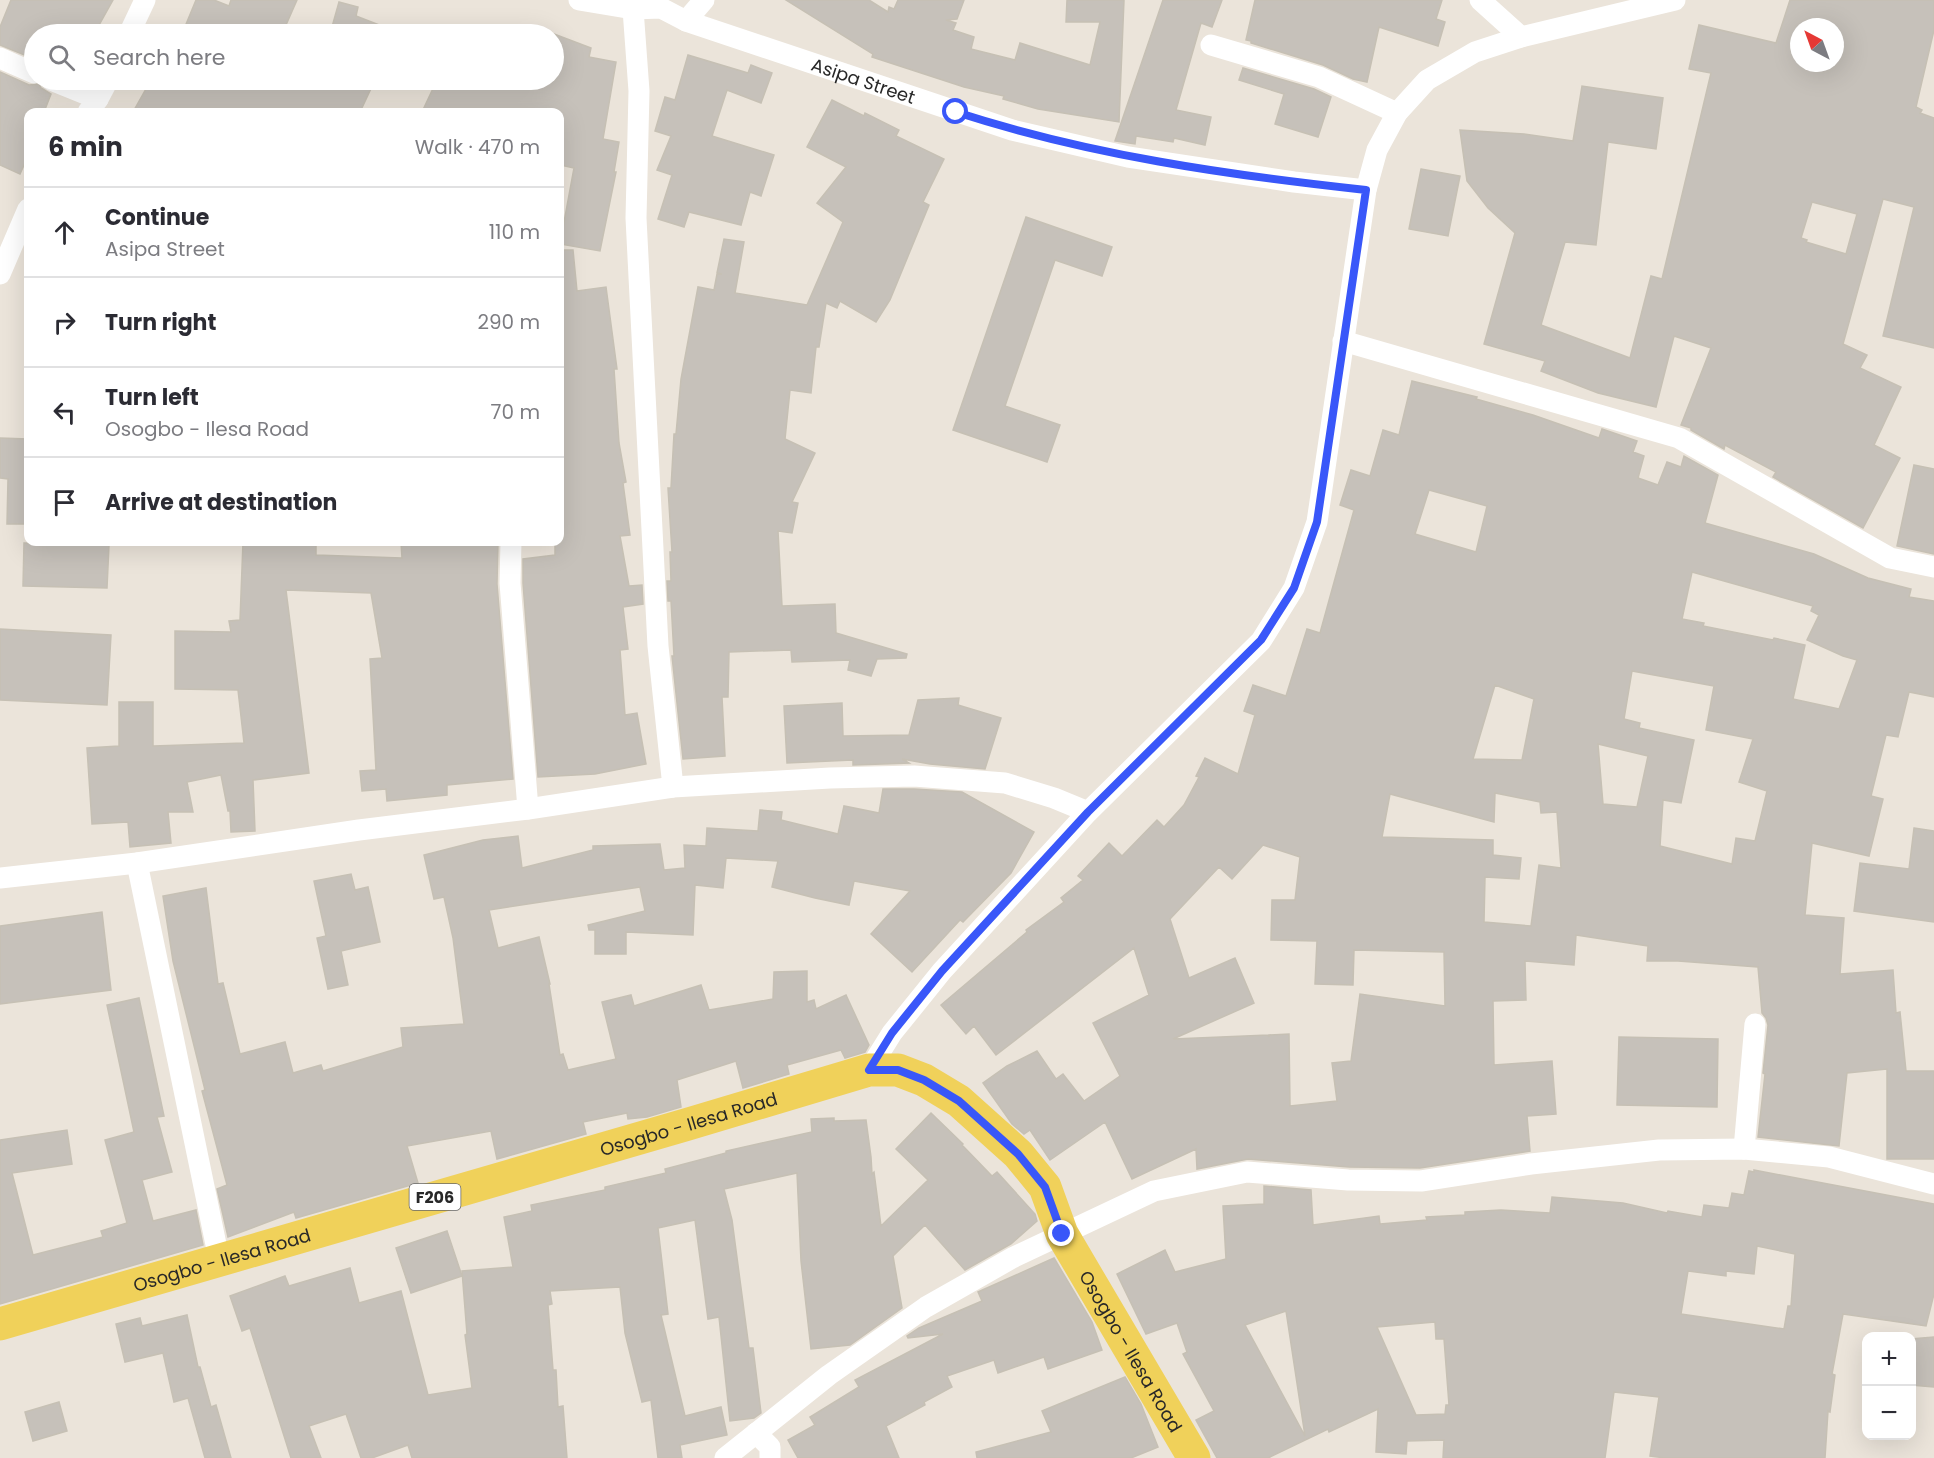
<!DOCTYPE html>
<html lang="en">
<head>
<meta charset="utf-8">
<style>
  :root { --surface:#fff; --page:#f2f2f3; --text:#2b2b33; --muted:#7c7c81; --line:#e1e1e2 }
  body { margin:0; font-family:Poppins,sans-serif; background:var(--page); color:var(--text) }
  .controls { position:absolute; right:18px; bottom:18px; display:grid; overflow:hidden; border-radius:12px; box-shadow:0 6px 24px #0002 }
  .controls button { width:54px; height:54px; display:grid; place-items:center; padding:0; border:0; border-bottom:2px solid var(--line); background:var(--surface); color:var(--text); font:30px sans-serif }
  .compass { position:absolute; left:1790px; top:18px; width:54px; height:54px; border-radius:50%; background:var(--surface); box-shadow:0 6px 24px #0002; rotate:319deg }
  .stop { position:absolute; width:18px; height:18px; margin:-14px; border:4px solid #3957f9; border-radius:50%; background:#fff }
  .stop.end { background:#3957f9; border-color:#fff; box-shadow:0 2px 6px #0008 }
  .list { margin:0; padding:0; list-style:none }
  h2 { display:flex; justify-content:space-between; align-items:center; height:78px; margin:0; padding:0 24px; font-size:26px }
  h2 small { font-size:20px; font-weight:400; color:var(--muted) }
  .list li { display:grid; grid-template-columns:39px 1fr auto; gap:18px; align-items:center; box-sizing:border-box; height:90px; padding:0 24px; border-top:2px solid var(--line) }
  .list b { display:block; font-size:22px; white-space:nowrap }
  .list p { margin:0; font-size:20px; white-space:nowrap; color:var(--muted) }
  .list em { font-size:20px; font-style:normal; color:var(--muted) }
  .icon { flex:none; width:33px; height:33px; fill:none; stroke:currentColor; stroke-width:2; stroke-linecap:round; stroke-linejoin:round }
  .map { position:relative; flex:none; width:1934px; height:1458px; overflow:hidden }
  .search { position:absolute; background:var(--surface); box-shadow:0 6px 24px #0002; left:24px; top:24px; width:540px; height:66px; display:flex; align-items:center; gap:15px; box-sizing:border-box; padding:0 21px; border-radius:33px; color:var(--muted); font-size:22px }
  .panel { position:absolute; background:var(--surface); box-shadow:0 6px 24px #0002; left:24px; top:108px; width:540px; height:438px; border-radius:12px }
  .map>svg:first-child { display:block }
  .building { fill:#c6c1ba; stroke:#c6c0b4; stroke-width:1.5; fill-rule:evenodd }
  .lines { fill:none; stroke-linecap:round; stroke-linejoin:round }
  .minor { stroke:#fff; stroke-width:21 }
  .primary { stroke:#f0d15a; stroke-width:33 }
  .route { stroke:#3957f9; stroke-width:8 }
  .labels { text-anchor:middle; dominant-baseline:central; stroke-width:5; stroke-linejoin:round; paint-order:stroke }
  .shield { fill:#fff; stroke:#686868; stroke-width:1.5 }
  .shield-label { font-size:16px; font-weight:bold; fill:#282828 }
  .street-label { font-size:18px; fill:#282828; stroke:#fff }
</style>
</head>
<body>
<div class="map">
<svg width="1934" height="1458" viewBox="0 0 1934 1458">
  <rect width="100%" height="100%" fill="#ebe4da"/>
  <g class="building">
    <polygon points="11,0 113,0 94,34 34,34 34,59 0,45 0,27"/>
    <polygon points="196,0 214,0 229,6 231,0 297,0 282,34 182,34"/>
    <polygon points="786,0 869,0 888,12 889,7 894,9 898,0 964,0 957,19 946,20 956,23 953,30 974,37 971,49 1015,60 1020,43 1090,65 1100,22 1066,22 1067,0 1124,0 1119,122 1038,109 1003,99 1004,96 964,87 872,57 873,54"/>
    <polygon points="1163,0 1222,0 1212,27 1201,23 1176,110 1211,117 1205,145 1174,138 1173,142 1136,136 1135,144 1115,141"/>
    <polygon points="1255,0 1442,0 1436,19 1445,22 1438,46 1379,27 1367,82 1353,79 1323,65 1251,43 1251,41 1246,40"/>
    <path d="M1790,0H1934V30L1916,107L1922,110L1920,113L1934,118V348L1883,336L1914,207L1883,199L1843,344L1867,355L1860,368L1901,387L1874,445L1900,458L1863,528L1773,477L1776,472L1725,445L1724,449L1691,430V428L1681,425L1711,348L1674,336L1656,407L1598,393L1541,371L1545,361L1484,344L1515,233L1488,208L1467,181L1460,130L1524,134L1573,141L1582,86L1663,98L1656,149L1608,142L1596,245L1565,242L1541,325L1630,358L1651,276L1662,279L1711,73L1689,69L1699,25L1776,43ZM1799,27H1835V63H1799ZM1812,202L1857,214L1846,254L1806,242L1807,240L1801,238Z"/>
    <polygon points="339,2 358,7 356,16 400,33 400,34 330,34"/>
    <polygon points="554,34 591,48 589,57 616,62 603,139 619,142 614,172 616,172 600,251 560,244 574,168 560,165 560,112 422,112 437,80 554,80"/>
    <polygon points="688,55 748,73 751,65 772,73 761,103 727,90 712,136 774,155 761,196 750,192 741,225 689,212 684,227 658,219 672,175 657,170 671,136 655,131 665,97 675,100"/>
    <polygon points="1243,68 1314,89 1331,97 1318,137 1275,124 1284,94 1239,80"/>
    <polygon points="0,72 29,85 39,84 41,88 51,94 44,112 28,112 28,156 20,174 0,165"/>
    <polygon points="151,80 375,80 360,112 133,112"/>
    <polygon points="832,100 864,116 865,113 899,130 896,136 944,159 923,202 929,205 890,300 876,322 840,301 837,308 826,303 819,347 816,347 811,393 790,390 785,439 815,453 792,502 798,503 792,533 778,531 782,606 835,604 836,633 907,654 906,658 877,659 871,676 848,670 850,660 792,662 791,650 729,652 728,697 722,697 725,756 683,759 672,656 674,656 671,601 668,601 667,581 671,581 670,552 672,552 668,488 671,488 674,434 676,434 681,379 698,287 714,290 717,274 722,274 717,273 724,239 744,242 735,293 807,305 843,222 817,203 846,167 807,147"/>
    <polygon points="1421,169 1460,176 1448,236 1409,229"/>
    <polygon points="1026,217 1112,247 1102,276 1055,260 1005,406 1060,425 1047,462 953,430"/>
    <polygon points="560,250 573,250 577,291 606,287 617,369 614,369 619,443 626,482 623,483 630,535 620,536 629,586 642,585 643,604 623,607 628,649 620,650 625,715 637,713 646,764 595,774 538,777 523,583 523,559 555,555 555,542 560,542"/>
    <path d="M1412,381L1477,397L1476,399L1533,415L1599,438L1602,429L1637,441L1633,452L1644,456L1638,478L1658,485L1667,462L1681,467L1684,456L1718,475L1705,523L1814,554L1868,578L1911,589L1909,597L1934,601V697L1909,692L1898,737L1886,735L1871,796L1883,799L1869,856L1812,843L1805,915L1844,918L1840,974L1893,970L1896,1013L1900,1012L1906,1071H1934V1159H1887V1069L1847,1073L1839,1146L1758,1137L1765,1074L1763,1073L1768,1025L1766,1018L1762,1013L1758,967L1678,961H1647L1648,946L1576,935L1574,965L1525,961L1526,1000L1493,1001L1494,1065L1552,1061L1556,1114L1527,1116L1530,1151L1420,1168L1349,1167L1248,1159L1197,1169L1196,1149L1132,1179L1105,1122L1050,1160L1030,1130L1024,1134L1012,1124L983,1083L1007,1066L1037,1051L1056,1079L1063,1074L1084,1101L1120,1076L1093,1023L1149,995L1134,948L996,1055L974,1026L966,1034L941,1005L1027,932L1026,930L1064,902L1061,898L1083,880L1078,876L1109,843L1122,856L1157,820L1164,827L1184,805L1199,777L1196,776L1205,758L1238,774L1255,715L1244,711L1253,685L1286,696L1307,629L1320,633L1354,510L1340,505L1351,470L1370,476L1383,430L1399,435ZM1429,490L1487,506L1476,552L1415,534ZM1692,572L1813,606L1811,611L1819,615L1807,640L1843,656L1857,660L1839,709L1793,699L1805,645L1774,638L1773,640L1703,626L1704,623L1682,619ZM1632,671L1714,686L1706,730L1753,739L1739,782L1767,791L1755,841L1736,838L1732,864L1660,846L1663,800L1681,803L1694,740L1639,728L1640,723L1624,719ZM1495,685L1534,699L1522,760L1473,759ZM1598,744L1648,756L1637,807L1603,804ZM1495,793L1540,802L1541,813L1557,812L1561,868L1539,865L1531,926L1484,922L1485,877L1519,879L1521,858L1493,855V840L1382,837L1390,794L1494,822ZM1263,845L1300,857L1295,900H1272L1271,940L1317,941L1315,984L1353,985L1354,950L1444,952L1445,1006L1360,994L1351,1061L1332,1063L1337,1101L1290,1106L1289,1034L1269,1035V1037L1268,1035L1173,1039L1254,1003L1235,958L1189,978L1170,919L1219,867L1232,879Z"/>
    <polygon points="0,438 28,439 28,524 7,524 8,479 0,478"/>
    <polygon points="1914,465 1934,469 1934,554 1897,546"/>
    <polygon points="243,542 316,542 316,555 402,558 401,542 498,542 497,584 513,779 447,785 447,795 387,801 386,789 362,791 360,771 376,770 370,659 382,658 371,593 286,590 309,773 253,780 255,831 231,832 230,811 228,811 221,775 187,782 193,812 168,812 171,843 130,847 128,822 92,824 87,748 119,746 119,702 153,702 153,746 244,743 238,690 175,689 175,631 231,632 229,621 240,620"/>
    <polygon points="24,543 109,545 107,588 23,586"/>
    <polygon points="0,629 111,635 107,705 0,700"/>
    <polygon points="959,698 958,705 1001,718 985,769 930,764 902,759 909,763 853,765 853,760 787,763 784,706 842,703 843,736 909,735 918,700"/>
    <polygon points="883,789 914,789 962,792 1034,832 1011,873 963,922 960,920 912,972 871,934 910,891 854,881 849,905 815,898 772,887 778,861 726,858 723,888 695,885 693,935 626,932 626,954 595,954 595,930 589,930 588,925 645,911 640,887 489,910 498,948 539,937 550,984 549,984 560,1055 563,1054 568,1070 616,1059 602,1002 631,995 634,1006 701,985 709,1010 773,999 774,972 807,971 807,1002 814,1000 816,1009 846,995 869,1045 865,1052 845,1058 841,1050 787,1065 789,1074 743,1088 736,1061 677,1080 681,1107 647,1117 628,1119 627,1113 583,1122 586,1134 497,1159 491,1131 407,1146 418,1183 296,1218 294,1212 228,1237 217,1189 227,1185 202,1091 205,1090 173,961 163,896 206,888 218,984 223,983 240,1054 285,1042 293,1073 321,1065 323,1071 403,1047 401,1028 464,1024 453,938 444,897 434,899 424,855 483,840 518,836 522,868 593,850 593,846 660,844 664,870 685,868 684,845 706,846 707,828 758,831 760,810 782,812 781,820 838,834 844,806 879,813"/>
    <polygon points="1914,828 1934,831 1934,922 1854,911 1860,863 1909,869"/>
    <polygon points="351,874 355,890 368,887 380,942 341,951 348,985 328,989 317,938 326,936 314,881"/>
    <polygon points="102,912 111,990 0,1004 0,926"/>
    <polygon points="139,998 164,1116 157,1117 172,1172 142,1180 153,1221 196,1210 203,1245 0,1304 0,1140 67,1130 72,1164 12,1173 33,1255 103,1237 101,1231 127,1223 105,1140 134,1132 107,1005"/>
    <polygon points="1619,1037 1718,1039 1717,1107 1617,1105"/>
    <polygon points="931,1113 963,1144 962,1145 992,1176 997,1172 1035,1214 1037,1221 1011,1244 965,1270 925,1225 893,1256 902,1308 850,1345 811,1349 801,1261 797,1173 724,1189 732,1220 749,1348 753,1348 761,1413 754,1418 730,1421 719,1317 708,1319 695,1220 658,1228 668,1314 661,1315 685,1416 721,1407 727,1435 680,1445 682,1458 658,1458 651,1400 642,1402 625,1333 620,1287 550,1291 552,1304 548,1305 553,1370 556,1370 558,1407 563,1406 567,1458 412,1458 408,1445 372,1458 361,1458 346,1414 309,1426 321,1458 291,1458 250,1328 242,1331 230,1296 285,1276 289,1286 350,1268 359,1303 401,1291 428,1395 472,1388 465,1335 467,1334 462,1271 513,1267 504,1217 532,1211 531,1205 605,1190 605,1187 666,1173 665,1169 726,1153 726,1151 812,1132 811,1119 834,1118 834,1121 866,1120 871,1157 872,1174 874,1172 881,1226 928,1180 896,1149"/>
    <path d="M1754,1170L1934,1204V1294L1926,1326L1843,1314L1832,1374L1835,1375L1830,1412L1828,1411L1825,1458H1665L1650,1456L1659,1397L1614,1392L1605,1458H1443L1444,1440L1407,1441L1406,1454L1376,1452L1378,1409L1329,1432L1328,1429L1268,1458H1217L1196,1420L1214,1411L1183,1354L1187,1352L1177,1323L1146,1334L1117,1274L1165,1250L1175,1272L1226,1259L1223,1206L1264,1204V1186L1311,1190L1313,1225L1379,1216L1380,1224L1427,1220L1426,1217L1465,1215V1212L1501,1210L1550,1213L1552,1197L1623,1203L1667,1213L1668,1211L1702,1217L1704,1205L1729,1208L1732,1193L1744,1195L1749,1171L1754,1172ZM1757,1246L1795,1254L1791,1306H1788L1784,1329L1681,1314L1688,1271L1726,1276V1271L1754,1274ZM1286,1311L1305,1436L1245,1325ZM1435,1322L1436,1339H1444L1449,1405H1446L1445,1414L1416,1415L1377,1327Z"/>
    <polygon points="447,1231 462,1276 411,1293 396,1248"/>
    <polygon points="1054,1258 1092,1322 1102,1350 1048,1369 1044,1357 998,1373 994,1360 947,1376 952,1387 924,1402 925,1405 886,1426 899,1458 798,1458 788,1440 815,1425 810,1417 859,1387 855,1380 943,1334 908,1338 907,1336 919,1328 982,1301 978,1292"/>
    <polygon points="187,1315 198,1367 200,1367 211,1407 216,1405 231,1458 205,1458 188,1398 174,1402 163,1353 125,1362 116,1324 140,1318 142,1326"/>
    <polygon points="1934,1337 1934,1387 1911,1385 1911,1339"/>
    <polygon points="1125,1377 1141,1404 1158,1447 1131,1458 977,1458 976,1452 1051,1432 1042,1411"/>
    <polygon points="59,1402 67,1431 33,1441 25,1412"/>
  </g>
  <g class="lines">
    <g class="minor">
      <path id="s1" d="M579,0L633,9L661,8L686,21L1012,130L1128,157L1294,182L1366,190"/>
      <polyline points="1480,0 1521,37"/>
      <polyline points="633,9 639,91 636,218 641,316 658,646 673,787"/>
      <polyline points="686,21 704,0"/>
      <polyline points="129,34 145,0"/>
      <polyline points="1211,45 1319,77 1397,113"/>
      <polyline points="0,58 34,73"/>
      <polyline points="51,80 98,99"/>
      <polyline points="88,112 98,99 108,80"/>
      <polyline points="0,274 28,209"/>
      <polyline points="1343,341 1679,438 1890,558 1934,567"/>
      <polyline points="511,542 510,583 528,809"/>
      <polyline points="137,863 219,1259"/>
      <polyline points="0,878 137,863 359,830 528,809 673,787 830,778 914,776 1005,783 1054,798 1088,812"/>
      <polyline points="869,1070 892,1033 942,971 1088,812 1261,641 1294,588 1317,522 1366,190 1377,150 1397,113 1427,80 1475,52 1521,37 1675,0"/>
      <polyline points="1744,1149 1755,1024"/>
      <polyline points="756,1433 770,1447 770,1458"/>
      <polyline points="725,1458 829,1375 926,1307 1014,1257 1154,1191 1247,1172 1348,1180 1421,1181 1531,1164 1659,1150 1744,1149 1829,1157 1934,1184"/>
    </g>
    <path class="primary" id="s2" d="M0,1324L685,1125L869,1070H898L924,1080L959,1101L1018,1154L1045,1187L1062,1234L1194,1458"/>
  </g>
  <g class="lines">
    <path class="route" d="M956,112C1089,155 1227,175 1366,190L1317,522L1294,588L1261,640L1088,812L942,971L892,1033L869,1070H898L924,1080L959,1101L1018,1154L1045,1187L1062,1234"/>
  </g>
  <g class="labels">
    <rect class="shield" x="409.5" y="1184" width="51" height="26" rx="4.5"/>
    <g class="shield-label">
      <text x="435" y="1197">F206</text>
    </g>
    <g class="street-label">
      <text stroke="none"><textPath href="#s1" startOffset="298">Asipa Street</textPath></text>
      <text stroke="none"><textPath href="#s2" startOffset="717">Osogbo - Ilesa Road</textPath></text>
      <text stroke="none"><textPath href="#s2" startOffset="231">Osogbo - Ilesa Road</textPath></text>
      <text stroke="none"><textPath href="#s2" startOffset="1311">Osogbo - Ilesa Road</textPath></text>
    </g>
  </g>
</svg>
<div class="controls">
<button>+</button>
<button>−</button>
</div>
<svg class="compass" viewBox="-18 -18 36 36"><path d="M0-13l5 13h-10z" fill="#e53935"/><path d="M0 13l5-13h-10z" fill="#7c7c81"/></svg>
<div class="stop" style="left:956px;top:112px"></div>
<div class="stop end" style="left:1062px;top:1234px"></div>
<div class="search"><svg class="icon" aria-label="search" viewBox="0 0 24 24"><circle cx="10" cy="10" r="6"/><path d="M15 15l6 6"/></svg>Search here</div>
<section class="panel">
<h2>6 min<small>Walk · 470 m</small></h2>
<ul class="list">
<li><svg class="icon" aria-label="ahead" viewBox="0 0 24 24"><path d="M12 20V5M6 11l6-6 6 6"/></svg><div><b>Continue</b><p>Asipa Street</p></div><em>110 m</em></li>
<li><svg class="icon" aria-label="right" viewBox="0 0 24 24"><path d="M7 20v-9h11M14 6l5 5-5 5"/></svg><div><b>Turn right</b></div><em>290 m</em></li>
<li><svg class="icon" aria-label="left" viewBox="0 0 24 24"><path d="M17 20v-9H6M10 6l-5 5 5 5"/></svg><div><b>Turn left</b><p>Osogbo - Ilesa Road</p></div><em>70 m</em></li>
<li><svg class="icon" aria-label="arrive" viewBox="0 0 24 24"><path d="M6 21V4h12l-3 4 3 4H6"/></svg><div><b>Arrive at destination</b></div></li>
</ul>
</section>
</div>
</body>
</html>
